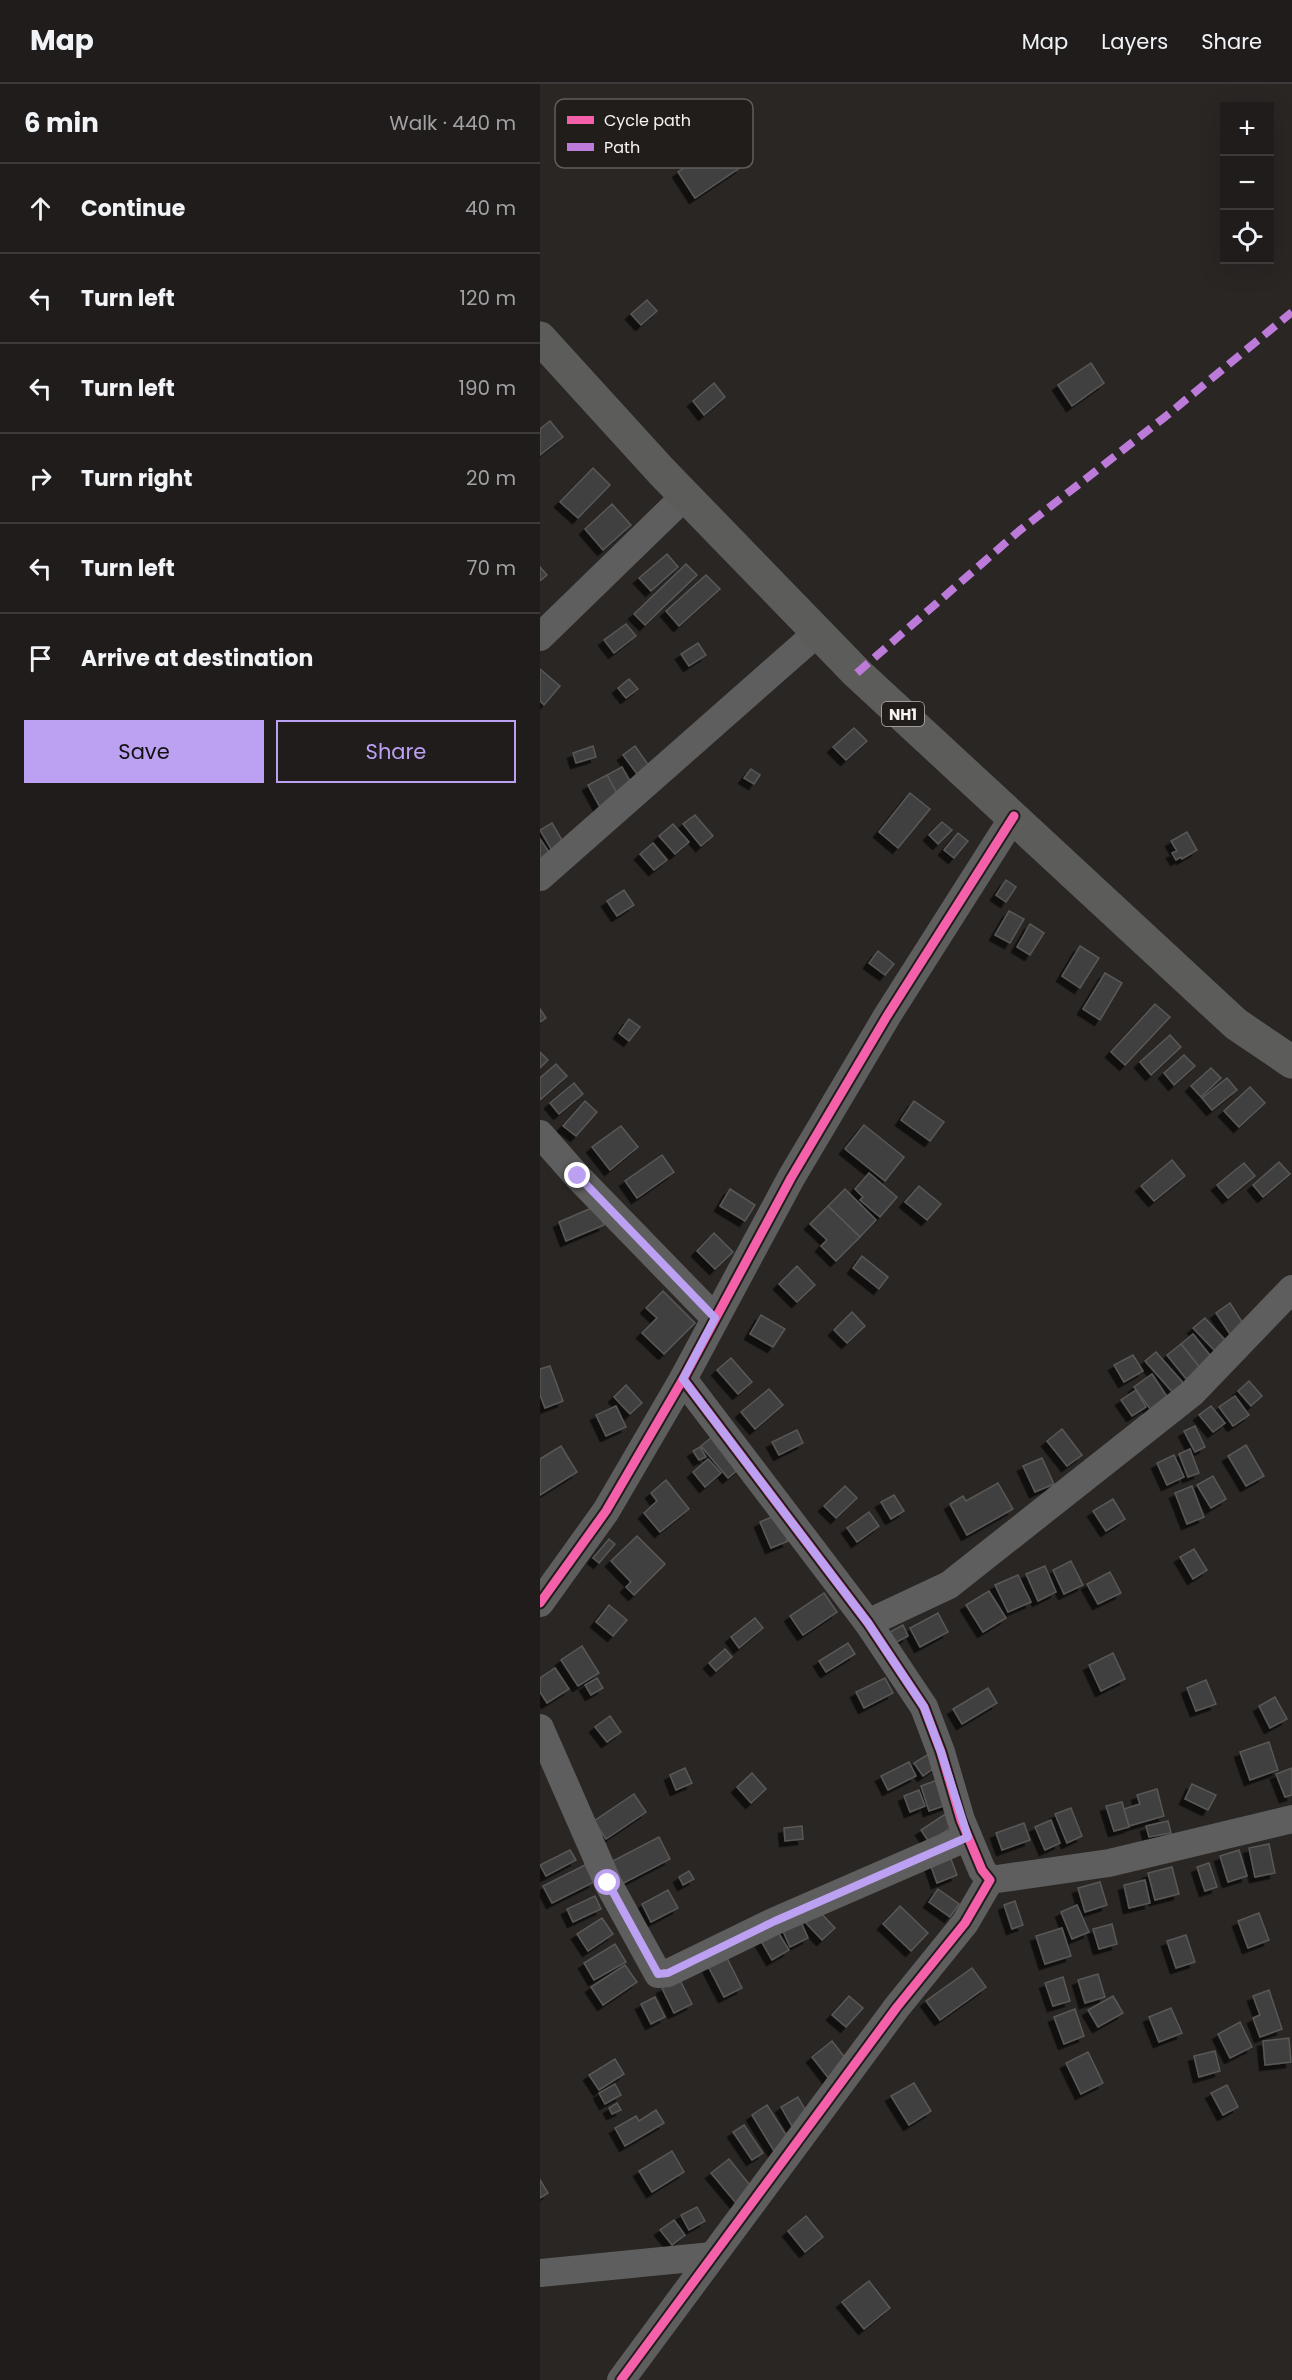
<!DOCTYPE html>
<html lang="en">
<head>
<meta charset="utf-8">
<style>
  :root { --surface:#1f1c1b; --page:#272524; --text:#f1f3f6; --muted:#a1a1a3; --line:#3c3a3a; --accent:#bca0f2 }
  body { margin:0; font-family:Poppins,sans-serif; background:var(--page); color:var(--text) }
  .controls { position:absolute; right:18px; top:18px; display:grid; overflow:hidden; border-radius:0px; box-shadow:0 6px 24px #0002 }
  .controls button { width:54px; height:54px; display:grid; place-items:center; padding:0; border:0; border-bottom:2px solid var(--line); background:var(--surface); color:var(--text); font:30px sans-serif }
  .stop { position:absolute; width:18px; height:18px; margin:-14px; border:4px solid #bca0f2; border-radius:50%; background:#fff }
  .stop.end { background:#bca0f2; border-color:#fff; box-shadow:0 2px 6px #0008 }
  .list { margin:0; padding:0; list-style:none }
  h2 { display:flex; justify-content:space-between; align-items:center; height:78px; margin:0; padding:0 24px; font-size:26px }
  h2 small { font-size:20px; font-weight:400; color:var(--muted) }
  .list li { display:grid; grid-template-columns:39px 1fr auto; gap:18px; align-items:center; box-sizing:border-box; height:90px; padding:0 24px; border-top:2px solid var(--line) }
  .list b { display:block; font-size:22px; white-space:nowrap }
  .list em { font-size:20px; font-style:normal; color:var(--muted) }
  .actions { display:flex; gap:12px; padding:18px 24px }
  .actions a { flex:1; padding:14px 0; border:2px solid var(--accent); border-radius:0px; text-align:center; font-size:21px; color:var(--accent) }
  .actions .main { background:var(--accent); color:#111 }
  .icon { flex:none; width:33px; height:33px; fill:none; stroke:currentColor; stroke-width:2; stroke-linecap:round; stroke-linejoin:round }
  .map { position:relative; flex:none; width:752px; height:2296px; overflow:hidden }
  header { display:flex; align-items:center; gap:36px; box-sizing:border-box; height:84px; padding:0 30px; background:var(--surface); border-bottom:2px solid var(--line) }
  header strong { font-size:28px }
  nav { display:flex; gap:33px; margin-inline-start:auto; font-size:21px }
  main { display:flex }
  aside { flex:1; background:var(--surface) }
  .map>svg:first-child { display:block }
  .building { fill:#413f3f; stroke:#595857; stroke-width:1.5; filter:url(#shadow) }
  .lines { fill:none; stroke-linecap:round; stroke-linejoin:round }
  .minor { stroke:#5e5e5e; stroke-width:28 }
  .highway { stroke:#5c5c5b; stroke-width:33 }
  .quiet { stroke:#bd7bd9; stroke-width:8; stroke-dasharray:15 8; stroke-linecap:butt }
  .cycleway-casing { stroke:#211d1a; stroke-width:13 }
  .cycleway { stroke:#f560ab; stroke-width:9 }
  .route { stroke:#bca0f2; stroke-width:8 }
  .labels { text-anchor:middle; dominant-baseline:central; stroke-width:4.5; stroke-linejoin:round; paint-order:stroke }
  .shield { fill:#211d1a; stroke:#b6b3b0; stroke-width:1.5 }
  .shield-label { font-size:15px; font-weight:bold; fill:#f6f3f1 }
  .key { fill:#211d1a; stroke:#615d5a; stroke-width:1.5 }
  .key-label { font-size:16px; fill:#f6f3f1 }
</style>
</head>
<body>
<header>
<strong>Map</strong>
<nav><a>Map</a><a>Layers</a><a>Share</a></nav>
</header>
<main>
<aside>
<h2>6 min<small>Walk · 440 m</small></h2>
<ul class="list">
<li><svg class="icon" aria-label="ahead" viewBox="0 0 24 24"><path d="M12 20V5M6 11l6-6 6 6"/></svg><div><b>Continue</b></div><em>40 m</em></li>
<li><svg class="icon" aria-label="left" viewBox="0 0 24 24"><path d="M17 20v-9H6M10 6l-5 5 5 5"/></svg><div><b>Turn left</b></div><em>120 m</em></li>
<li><svg class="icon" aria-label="left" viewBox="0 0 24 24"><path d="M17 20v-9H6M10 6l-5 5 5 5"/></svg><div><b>Turn left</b></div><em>190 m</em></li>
<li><svg class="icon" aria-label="right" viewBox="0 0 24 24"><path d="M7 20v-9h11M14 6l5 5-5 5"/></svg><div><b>Turn right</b></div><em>20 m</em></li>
<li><svg class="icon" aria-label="left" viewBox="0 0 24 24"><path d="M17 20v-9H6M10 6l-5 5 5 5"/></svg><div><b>Turn left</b></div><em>70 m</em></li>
<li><svg class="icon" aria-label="arrive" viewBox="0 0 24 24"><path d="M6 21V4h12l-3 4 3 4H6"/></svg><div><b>Arrive at destination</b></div></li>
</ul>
<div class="actions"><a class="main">Save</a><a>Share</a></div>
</aside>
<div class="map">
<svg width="752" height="2296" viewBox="0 0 752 2296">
  <defs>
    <filter id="shadow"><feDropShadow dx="-5.5" dy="5.5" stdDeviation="0" flood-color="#0009"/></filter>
  </defs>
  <rect width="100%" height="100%" fill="#292624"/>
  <g class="building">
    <polygon points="183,58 201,83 155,114 138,88"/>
    <polygon points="107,216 117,227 101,241 91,230"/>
    <polygon points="551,279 564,299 532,322 518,301"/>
    <polygon points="174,299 185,313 164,331 153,317"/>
    <polygon points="10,337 23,353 0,371 0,345"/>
    <polygon points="53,384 70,401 38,434 20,418"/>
    <polygon points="72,420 91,441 63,466 45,445"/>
    <polygon points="127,470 138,483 111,507 99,494"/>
    <polygon points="146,480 157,491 105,541 94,530"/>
    <polygon points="0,483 7,491 0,497"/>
    <polygon points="166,491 180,505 139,542 126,527"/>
    <polygon points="86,540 96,552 74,569 64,556"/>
    <polygon points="158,559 166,571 149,582 141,570"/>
    <polygon points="0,585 20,602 4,621 0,617"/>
    <polygon points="89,595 98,605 86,614 78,604"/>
    <polygon points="314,644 327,657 306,676 293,663"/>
    <polygon points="53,662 56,673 36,679 33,669"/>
    <polygon points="95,662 114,689 103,698 83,671"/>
    <polygon points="82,683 95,706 80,715 67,691"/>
    <polygon points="211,685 220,691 214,700 204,694"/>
    <polygon points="67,691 80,715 61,725 48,701"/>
    <polygon points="370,709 390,725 358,764 339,748"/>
    <polygon points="155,731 173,752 161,762 143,740"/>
    <polygon points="402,738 412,746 398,760 389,751"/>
    <polygon points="12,739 29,768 17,775 0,746"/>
    <polygon points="133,740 149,758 135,770 119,752"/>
    <polygon points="647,748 657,766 642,775 641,773 636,776 632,769 637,767 631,757"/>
    <polygon points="418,749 428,757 414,774 404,766"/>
    <polygon points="0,755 9,768 0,775"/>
    <polygon points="113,759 127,776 114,786 100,770"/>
    <polygon points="466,796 476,803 466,818 456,811"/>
    <polygon points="84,806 94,821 77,832 67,817"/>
    <polygon points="469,827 484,835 470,859 455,851"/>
    <polygon points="490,840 504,849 490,871 477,863"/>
    <polygon points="540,862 559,874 540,904 522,892"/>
    <polygon points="338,867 354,880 345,891 329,879"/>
    <polygon points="565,889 582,899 560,936 543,925"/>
    <polygon points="615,920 630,933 585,981 571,968"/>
    <polygon points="0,925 6,934 0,938"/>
    <polygon points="89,935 100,943 89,957 79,949"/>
    <polygon points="630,951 641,963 611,991 600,978"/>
    <polygon points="0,968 8,976 0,984"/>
    <polygon points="644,971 655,982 634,1001 624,989"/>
    <polygon points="16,980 27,992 0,1016 0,994"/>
    <polygon points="671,984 681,994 661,1013 651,1002"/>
    <polygon points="687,994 697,1006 672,1026 662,1014"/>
    <polygon points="34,999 43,1010 19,1030 10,1019"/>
    <polygon points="710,1003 725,1019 699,1043 684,1027"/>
    <polygon points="45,1017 57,1028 36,1052 23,1042"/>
    <polygon points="374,1017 404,1038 390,1057 361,1036"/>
    <polygon points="324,1041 364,1073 345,1097 305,1065"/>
    <polygon points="81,1042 98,1063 70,1086 52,1063"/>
    <polygon points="122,1071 134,1088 97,1114 85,1097"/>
    <polygon points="632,1076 645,1092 614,1117 601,1102"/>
    <polygon points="739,1078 750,1090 723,1113 713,1101"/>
    <polygon points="704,1079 715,1092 688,1114 677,1101"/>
    <polygon points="329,1089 357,1113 340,1133 320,1116 323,1113 315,1105"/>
    <polygon points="379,1102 401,1120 387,1136 365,1118"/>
    <polygon points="190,1105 215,1121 205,1137 180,1122"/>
    <polygon points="305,1105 336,1136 320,1153 288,1122"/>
    <polygon points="56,1122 64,1141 26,1157 19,1138"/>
    <polygon points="288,1122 320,1153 296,1177 281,1162 287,1156 270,1140"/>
    <polygon points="174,1149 193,1168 175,1185 157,1167"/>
    <polygon points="322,1172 348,1193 339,1205 313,1184"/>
    <polygon points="257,1182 275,1201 257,1218 239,1200"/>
    <polygon points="123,1207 155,1239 124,1270 102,1249 117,1234 106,1224"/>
    <polygon points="690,1219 704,1241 690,1250 676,1229"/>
    <polygon points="312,1228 325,1242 307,1259 294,1246"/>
    <polygon points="221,1231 245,1245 233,1263 210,1250"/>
    <polygon points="665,1234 686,1257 675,1267 653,1244"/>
    <polygon points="653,1250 673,1275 661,1285 641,1260"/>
    <polygon points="641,1260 661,1285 647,1296 627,1271"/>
    <polygon points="616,1268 645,1301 634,1310 605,1277"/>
    <polygon points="593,1271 603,1287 584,1298 574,1281"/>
    <polygon points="191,1274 212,1298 198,1310 177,1286"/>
    <polygon points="10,1282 23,1317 5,1324 0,1311 0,1285"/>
    <polygon points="612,1290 628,1314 611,1326 594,1303"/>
    <polygon points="709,1297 722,1312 711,1322 698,1307"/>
    <polygon points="86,1301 102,1319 90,1330 74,1313"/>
    <polygon points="229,1305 243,1321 215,1345 201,1328"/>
    <polygon points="596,1306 606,1323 592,1332 581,1316"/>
    <polygon points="695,1312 709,1331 693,1342 679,1323"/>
    <polygon points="76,1322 86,1343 66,1352 56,1331"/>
    <polygon points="671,1322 685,1339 673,1348 659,1331"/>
    <polygon points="655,1342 665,1363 655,1368 644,1347"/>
    <polygon points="522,1345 542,1371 527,1382 507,1357"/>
    <polygon points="257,1346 263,1359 239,1371 232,1358"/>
    <polygon points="178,1348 205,1380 188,1394 161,1362"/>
    <polygon points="706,1361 724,1392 706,1402 688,1372"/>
    <polygon points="21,1362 37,1388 0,1411 0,1375"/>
    <polygon points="160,1363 166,1373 159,1376 153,1367"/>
    <polygon points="650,1365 659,1389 648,1393 639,1370"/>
    <polygon points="634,1371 644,1393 627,1401 617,1379"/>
    <polygon points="502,1374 514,1400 495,1408 483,1382"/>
    <polygon points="168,1375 181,1389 165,1403 153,1388"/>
    <polygon points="673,1392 686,1415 671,1424 657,1401"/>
    <polygon points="126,1396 149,1425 120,1448 104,1429 117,1417 111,1409"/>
    <polygon points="458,1399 473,1425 427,1451 410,1420 423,1412 426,1417"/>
    <polygon points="305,1402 317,1414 296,1434 284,1422"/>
    <polygon points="652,1402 664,1433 647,1440 635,1409"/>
    <polygon points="354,1411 364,1427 351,1435 341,1418"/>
    <polygon points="573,1415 585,1435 566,1447 553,1427"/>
    <polygon points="329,1428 339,1442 317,1458 307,1444"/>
    <polygon points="236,1431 248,1457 231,1464 220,1438"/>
    <polygon points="97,1452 125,1480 94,1511 86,1503 91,1498 71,1477"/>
    <polygon points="69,1455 75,1460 59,1479 53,1474"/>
    <polygon points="654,1465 667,1486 653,1495 640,1473"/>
    <polygon points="531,1477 543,1501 524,1510 513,1486"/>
    <polygon points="505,1482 516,1508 498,1517 486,1490"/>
    <polygon points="570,1488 581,1509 558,1520 547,1500"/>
    <polygon points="478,1491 491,1518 468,1528 455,1501"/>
    <polygon points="449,1507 466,1534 443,1548 426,1521"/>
    <polygon points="284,1509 297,1528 263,1551 250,1532"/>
    <polygon points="69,1521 87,1536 73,1552 56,1538"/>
    <polygon points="398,1529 408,1548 380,1563 370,1544"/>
    <polygon points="215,1534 223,1544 199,1564 191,1553"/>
    <polygon points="363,1541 368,1552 355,1559 350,1548"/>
    <polygon points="308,1559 315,1570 286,1588 279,1577"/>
    <polygon points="42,1562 59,1589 38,1602 21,1576"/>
    <polygon points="185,1565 192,1573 176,1587 169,1579"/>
    <polygon points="573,1569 585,1595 561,1607 549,1581"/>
    <polygon points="15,1584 29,1605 7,1619 0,1608 0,1594"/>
    <polygon points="57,1594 63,1604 51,1611 45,1601"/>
    <polygon points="345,1594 353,1609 324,1624 316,1608"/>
    <polygon points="666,1596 676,1620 656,1627 647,1604"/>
    <polygon points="448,1604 457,1619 422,1640 413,1625"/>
    <polygon points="735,1613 747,1635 730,1644 719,1622"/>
    <polygon points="70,1632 81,1648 67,1658 55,1643"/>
    <polygon points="729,1658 738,1686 710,1696 700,1668"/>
    <polygon points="389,1670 397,1682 383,1692 374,1679"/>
    <polygon points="369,1678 376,1692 348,1706 341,1692"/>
    <polygon points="145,1684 152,1699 136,1706 130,1691"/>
    <polygon points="752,1684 752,1711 745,1713 736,1690"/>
    <polygon points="212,1689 226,1705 211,1719 197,1703"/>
    <polygon points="400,1695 409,1720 389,1727 381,1702"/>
    <polygon points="652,1700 676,1711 668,1726 645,1715"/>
    <polygon points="617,1705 624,1732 589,1742 584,1725 600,1720 597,1711"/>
    <polygon points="379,1706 385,1722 370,1728 364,1712"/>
    <polygon points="94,1710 106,1728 66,1755 54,1737"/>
    <polygon points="582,1718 589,1743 574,1747 566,1722"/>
    <polygon points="531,1724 542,1752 527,1759 515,1730"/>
    <polygon points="410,1727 418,1739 389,1758 381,1746"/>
    <polygon points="511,1736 520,1759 505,1766 495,1743"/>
    <polygon points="628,1737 631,1749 609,1753 606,1742"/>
    <polygon points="484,1739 490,1756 462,1766 456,1749"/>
    <polygon points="262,1742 263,1755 245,1757 244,1744"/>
    <polygon points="119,1753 130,1775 76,1803 65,1781"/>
    <polygon points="729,1760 735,1789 715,1793 709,1764"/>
    <polygon points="30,1766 36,1776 6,1792 0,1781"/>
    <polygon points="699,1766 707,1792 688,1798 680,1772"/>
    <polygon points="408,1767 417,1791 397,1799 388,1774"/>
    <polygon points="669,1779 677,1803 665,1807 657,1783"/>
    <polygon points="45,1781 54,1798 12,1819 3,1802"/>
    <polygon points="632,1783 639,1810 615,1816 608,1789"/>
    <polygon points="149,1787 154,1795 143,1801 139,1793"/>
    <polygon points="605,1796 610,1819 589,1824 584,1801"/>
    <polygon points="560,1798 567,1821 545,1828 538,1804"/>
    <polygon points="398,1805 419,1820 410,1833 389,1818"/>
    <polygon points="128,1806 138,1824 111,1838 102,1820"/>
    <polygon points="55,1812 61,1825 33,1838 27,1825"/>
    <polygon points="475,1817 483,1841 472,1845 464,1821"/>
    <polygon points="537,1821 549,1848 532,1855 521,1828"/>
    <polygon points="360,1822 388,1849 371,1867 343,1840"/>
    <polygon points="279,1827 295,1844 282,1856 266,1839"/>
    <polygon points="719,1829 729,1856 708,1864 698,1837"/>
    <polygon points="62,1834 73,1850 48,1867 37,1850"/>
    <polygon points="261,1838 268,1854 250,1863 243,1847"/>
    <polygon points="572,1840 577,1860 559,1865 553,1845"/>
    <polygon points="522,1844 531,1872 505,1880 496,1852"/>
    <polygon points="236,1845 249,1866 232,1876 220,1855"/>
    <polygon points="646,1851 655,1878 636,1884 627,1857"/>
    <polygon points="75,1860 86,1878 54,1896 44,1879"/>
    <polygon points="186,1872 202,1904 184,1913 168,1882"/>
    <polygon points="85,1881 97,1898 63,1921 51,1903"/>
    <polygon points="432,1884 446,1903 400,1936 386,1917"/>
    <polygon points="558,1890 565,1913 545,1919 538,1896"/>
    <polygon points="523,1893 530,1917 513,1922 505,1899"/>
    <polygon points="140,1896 152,1920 134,1929 122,1904"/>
    <polygon points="729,1906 742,1945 720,1953 713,1934 720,1931 713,1912"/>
    <polygon points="309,1912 323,1924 306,1943 292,1931"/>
    <polygon points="573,1912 583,1929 558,1943 548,1926"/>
    <polygon points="115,1913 125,1933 111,1940 101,1920"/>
    <polygon points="631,1924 642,1949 619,1958 609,1933"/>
    <polygon points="535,1925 544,1952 524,1960 514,1933"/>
    <polygon points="700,1938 712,1963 690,1974 678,1950"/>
    <polygon points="749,1954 751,1978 725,1981 723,1957"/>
    <polygon points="292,1957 310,1980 290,1996 272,1973"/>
    <polygon points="675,1967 680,1987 659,1993 654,1972"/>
    <polygon points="548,1968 563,1999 541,2010 526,1979"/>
    <polygon points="75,1975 84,1990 59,2006 49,1991"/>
    <polygon points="374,1999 391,2027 369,2041 351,2012"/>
    <polygon points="75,2000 81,2011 65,2020 59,2009"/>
    <polygon points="687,2001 698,2023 683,2031 671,2009"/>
    <polygon points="258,2013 270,2034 253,2044 241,2023"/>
    <polygon points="77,2019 81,2026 72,2030 69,2024"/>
    <polygon points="227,2021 250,2057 234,2067 212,2031"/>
    <polygon points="116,2026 124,2039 85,2062 75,2044 96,2032 99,2037"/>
    <polygon points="204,2041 223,2069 212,2076 193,2048"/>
    <polygon points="132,2067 144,2088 112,2108 99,2087"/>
    <polygon points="189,2075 213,2105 196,2119 171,2089"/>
    <polygon points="0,2096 8,2109 0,2114"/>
    <polygon points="157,2123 165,2137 149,2146 141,2131"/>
    <polygon points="266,2132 283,2153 265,2168 248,2147"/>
    <polygon points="134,2136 145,2151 132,2161 120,2146"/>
    <polygon points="329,2197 350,2224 324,2245 302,2218"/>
  </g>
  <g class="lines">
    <g class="minor">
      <polyline points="0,553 145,412"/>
      <polyline points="0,793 277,549"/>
      <polyline points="0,1050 37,1092 175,1234"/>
      <polyline points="0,1519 66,1427 143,1295 251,1094 347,932 474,732"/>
      <polyline points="328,1539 409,1501 652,1309 752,1205"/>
      <polyline points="0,1644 68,1799 118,1890 128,1889 235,1837 428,1753"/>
      <polyline points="450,1796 569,1779 752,1735"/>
      <polyline points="0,2189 172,2172"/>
      <polyline points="81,2296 357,1923 425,1839 450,1796 442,1786 421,1736 401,1668 384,1623 328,1539 143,1295"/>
    </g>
    <polyline class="highway" points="0,254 122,388 317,589 696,940 752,978"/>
    <polyline class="quiet" points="317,589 479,447 625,333 752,228"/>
    <defs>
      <g id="cycleway">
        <polyline points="0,1519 66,1427 143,1295 251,1094 347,932 474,732"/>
        <polyline points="81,2296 357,1923 425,1839 450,1796 442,1786 421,1736 401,1668 384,1623 328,1539 143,1295"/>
      </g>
    </defs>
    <use href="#cycleway" class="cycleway-casing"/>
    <use href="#cycleway" class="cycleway"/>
  </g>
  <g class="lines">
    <polyline class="route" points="38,1092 175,1234 143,1295 328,1539 384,1623 401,1668 428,1753 235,1837 128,1889 118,1890 68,1799"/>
  </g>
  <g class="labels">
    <rect class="shield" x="342" y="618" width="42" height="24" rx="4.5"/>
    <g class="shield-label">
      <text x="363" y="630">NH1</text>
    </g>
  </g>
  <rect x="15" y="15" width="198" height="69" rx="9" class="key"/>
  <rect x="27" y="32" width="27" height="8" fill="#f560ab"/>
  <rect x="27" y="59" width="27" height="8" fill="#bd7bd9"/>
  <g class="key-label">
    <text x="64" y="42">Cycle path</text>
    <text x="64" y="69">Path</text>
  </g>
</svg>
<div class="controls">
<button>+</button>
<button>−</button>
<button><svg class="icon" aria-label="locate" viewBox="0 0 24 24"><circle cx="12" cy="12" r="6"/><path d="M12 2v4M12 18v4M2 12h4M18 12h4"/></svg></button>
</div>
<div class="stop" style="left:68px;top:1799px"></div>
<div class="stop end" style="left:38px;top:1092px"></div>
</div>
</main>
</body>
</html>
